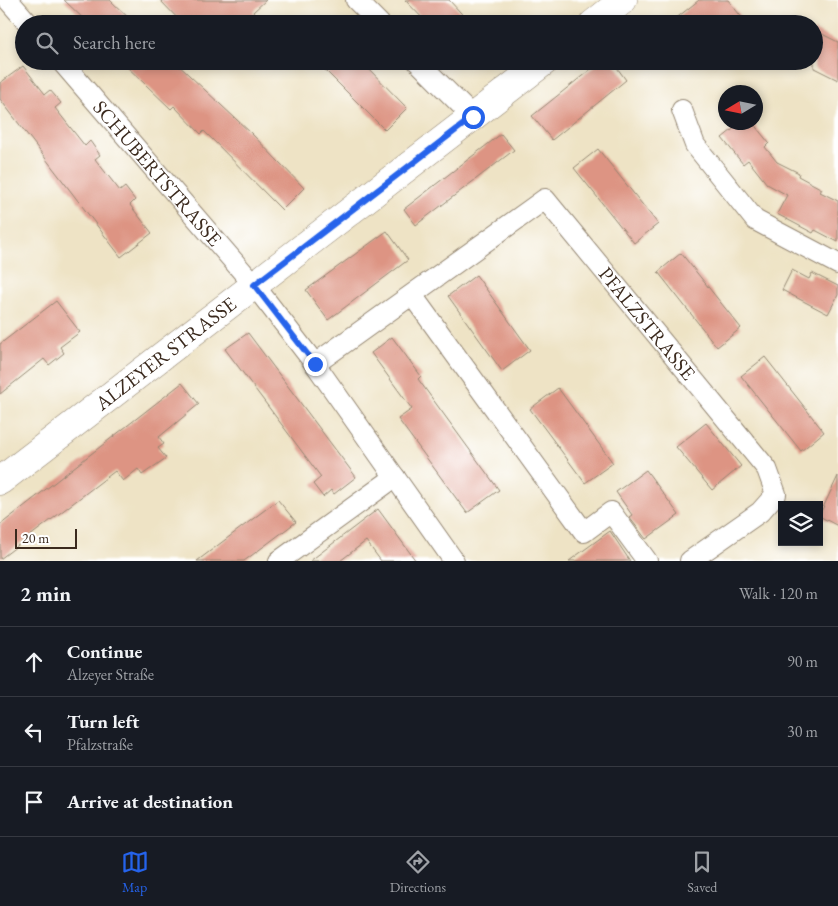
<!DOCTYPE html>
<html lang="en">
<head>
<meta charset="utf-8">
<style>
  :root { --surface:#171b24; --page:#242831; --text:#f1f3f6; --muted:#9ea1a6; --line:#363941; --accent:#2563eb }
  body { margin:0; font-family:"EB Garamond",serif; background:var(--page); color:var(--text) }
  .controls { position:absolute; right:15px; bottom:15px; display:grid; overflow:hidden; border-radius:0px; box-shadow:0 2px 8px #0003 }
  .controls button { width:45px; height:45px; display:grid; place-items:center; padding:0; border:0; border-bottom:1px solid var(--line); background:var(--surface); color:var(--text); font:25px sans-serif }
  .compass { position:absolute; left:718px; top:85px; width:45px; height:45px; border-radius:50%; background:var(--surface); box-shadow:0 2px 8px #0003; rotate:260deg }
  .scale { position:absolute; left:15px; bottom:12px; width:62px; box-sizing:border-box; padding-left:5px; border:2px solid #3b2a1e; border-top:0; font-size:14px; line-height:18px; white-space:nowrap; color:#3b2a1e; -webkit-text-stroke:4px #fff; paint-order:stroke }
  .stop { position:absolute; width:15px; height:15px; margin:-11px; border:4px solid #2563eb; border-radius:50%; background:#fff }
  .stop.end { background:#2563eb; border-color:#fff; box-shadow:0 1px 5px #0008 }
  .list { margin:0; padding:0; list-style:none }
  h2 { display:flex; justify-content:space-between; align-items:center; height:65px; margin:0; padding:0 20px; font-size:21px }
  h2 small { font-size:16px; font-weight:400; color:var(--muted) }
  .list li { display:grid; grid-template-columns:32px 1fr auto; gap:15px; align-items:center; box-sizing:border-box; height:70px; padding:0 20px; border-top:1px solid var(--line) }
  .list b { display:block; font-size:19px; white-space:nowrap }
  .list p { margin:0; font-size:16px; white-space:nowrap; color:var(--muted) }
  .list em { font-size:16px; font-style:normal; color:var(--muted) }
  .icon { flex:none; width:28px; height:28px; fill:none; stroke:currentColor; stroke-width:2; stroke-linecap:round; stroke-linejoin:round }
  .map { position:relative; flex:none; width:838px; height:561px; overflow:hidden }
  .search { position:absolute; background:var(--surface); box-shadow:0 2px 8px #0003; left:15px; right:15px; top:15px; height:55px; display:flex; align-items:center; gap:12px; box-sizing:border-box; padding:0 18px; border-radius:28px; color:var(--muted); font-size:19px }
  .sheet { height:275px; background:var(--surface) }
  nav { display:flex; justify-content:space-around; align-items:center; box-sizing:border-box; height:70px; border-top:1px solid var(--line); background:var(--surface); font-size:14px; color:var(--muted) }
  nav a { display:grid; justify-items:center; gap:2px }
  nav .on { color:var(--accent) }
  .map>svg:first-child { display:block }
  .building { fill:#dd9483 }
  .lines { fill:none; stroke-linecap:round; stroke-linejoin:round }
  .minor-casing { stroke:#948672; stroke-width:22 }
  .secondary-casing { stroke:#948672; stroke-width:29 }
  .minor { stroke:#fff; stroke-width:20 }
  .secondary { stroke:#fff; stroke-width:28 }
  .route { stroke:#2563eb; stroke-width:6 }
  .labels { text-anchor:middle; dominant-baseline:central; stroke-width:4.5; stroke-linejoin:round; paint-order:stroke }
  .street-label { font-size:20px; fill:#3b2a1e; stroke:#fff }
</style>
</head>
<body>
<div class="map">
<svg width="838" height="561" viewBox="0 0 838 561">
  <rect width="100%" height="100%" fill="#fff"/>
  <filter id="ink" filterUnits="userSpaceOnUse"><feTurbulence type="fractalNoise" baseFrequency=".02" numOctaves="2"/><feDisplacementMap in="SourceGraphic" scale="10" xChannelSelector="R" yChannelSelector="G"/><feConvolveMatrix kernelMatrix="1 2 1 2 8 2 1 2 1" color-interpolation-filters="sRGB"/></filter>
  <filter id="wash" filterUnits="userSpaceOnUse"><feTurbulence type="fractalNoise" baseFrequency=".0096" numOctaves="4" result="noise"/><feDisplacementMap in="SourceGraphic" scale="20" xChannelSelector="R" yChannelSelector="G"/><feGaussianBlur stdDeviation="1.12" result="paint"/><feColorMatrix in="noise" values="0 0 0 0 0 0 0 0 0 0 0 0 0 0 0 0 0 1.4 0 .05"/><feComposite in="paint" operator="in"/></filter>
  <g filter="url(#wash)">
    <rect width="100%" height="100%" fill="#eee3c5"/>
    <g id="blocks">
      <g class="building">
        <polygon points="64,0 110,0 135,24 89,24"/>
        <polygon points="160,0 266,0 253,12 263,24 183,24"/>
        <polygon points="405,0 449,0 471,24 428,24"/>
        <polygon points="699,0 728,0 747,24 669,24"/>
        <polygon points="814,30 838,42 838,80 814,68"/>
        <polygon points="121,61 174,61 252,134 304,188 282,210 204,131 201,134 174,106 171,109"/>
        <polygon points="316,61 361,61 407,108 385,130"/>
        <polygon points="601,61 612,61 626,80 552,140 532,116"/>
        <polygon points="23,66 45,94 50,90 61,103 55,108 85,146 90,141 100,155 95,159 120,191 125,187 135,200 130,205 152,233 121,257 0,99 0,83"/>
        <polygon points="742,122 752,122 769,143 765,147 777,162 799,173 798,176 822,189 820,192 838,201 838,242 815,230 813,233 777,214 787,195 767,184 748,160 743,164 722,138"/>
        <polygon points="501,134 514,150 416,225 404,209"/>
        <polygon points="598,149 658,224 634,243 574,168"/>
        <polygon points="387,231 408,260 328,320 306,290"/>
        <polygon points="681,253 741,328 717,347 658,272"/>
        <polygon points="792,270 809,279 812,273 838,286 838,295 828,314 782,290"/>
        <polygon points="476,275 530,350 502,371 448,296"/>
        <polygon points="56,301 80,332 60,347 64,353 49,365 44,359 0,394 0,344"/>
        <polygon points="248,333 356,477 334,494 331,490 323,497 313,484 321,477 225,349"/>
        <polygon points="392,337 421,376 418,379 499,490 467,513 398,419 412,409 371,353"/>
        <polygon points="765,357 824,432 801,451 741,376"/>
        <polygon points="182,383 199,404 159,437 164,444 158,448 166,458 142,475 138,469 123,481 115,471 0,559 0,525"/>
        <polygon points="558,388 613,463 585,483 530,409"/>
        <polygon points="706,423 741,466 712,490 676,447"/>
        <polygon points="646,470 679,515 646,539 629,517 632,515 616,492"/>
        <polygon points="838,476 838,526 819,516"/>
        <polygon points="278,500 296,522 263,547 244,561 197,561"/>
        <polygon points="378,509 416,561 381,561 366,541 340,561 310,561"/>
        <polygon points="610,531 630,561 569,561"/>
      </g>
    </g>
  </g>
  <g filter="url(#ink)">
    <use href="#blocks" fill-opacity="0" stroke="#948672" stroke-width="1"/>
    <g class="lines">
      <defs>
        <g id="minor">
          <polyline points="8,0 29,24"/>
          <polyline points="356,0 380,24"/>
          <path id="s1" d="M61,61L254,285L315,364L454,561"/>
          <polyline points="417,61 473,117"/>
          <polyline points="682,110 695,145 755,220 838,264"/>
          <polyline points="412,295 584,532 611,512 647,561"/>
          <path id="s2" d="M315,364L545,199L767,469L776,494L760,512L690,561"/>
          <polyline points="279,561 395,477"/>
        </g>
        <g id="secondary">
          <polyline points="593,24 623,0"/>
          <path id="s3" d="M0,481L545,61"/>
        </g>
      </defs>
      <use href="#minor" class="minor-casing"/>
      <use href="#secondary" class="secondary-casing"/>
      <use href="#minor" class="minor"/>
      <use href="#secondary" class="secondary"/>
    </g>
  </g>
  <g class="lines" filter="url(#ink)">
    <polyline class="route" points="315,364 254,285 473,117"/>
  </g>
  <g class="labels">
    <g class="street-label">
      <text stroke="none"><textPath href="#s1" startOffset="148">SCHUBERTSTRASSE</textPath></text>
      <text stroke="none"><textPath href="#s2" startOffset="444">PFALZSTRASSE</textPath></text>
      <text stroke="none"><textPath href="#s3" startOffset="209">ALZEYER STRASSE</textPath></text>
    </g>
  </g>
</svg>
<div class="controls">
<button><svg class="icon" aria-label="layers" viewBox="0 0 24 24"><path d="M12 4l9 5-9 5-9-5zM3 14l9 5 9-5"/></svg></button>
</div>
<svg class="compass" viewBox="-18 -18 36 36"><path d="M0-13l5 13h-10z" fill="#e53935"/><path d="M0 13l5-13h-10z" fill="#9ea1a6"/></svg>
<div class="scale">20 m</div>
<div class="stop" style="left:473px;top:117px"></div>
<div class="stop end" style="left:315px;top:364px"></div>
<div class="search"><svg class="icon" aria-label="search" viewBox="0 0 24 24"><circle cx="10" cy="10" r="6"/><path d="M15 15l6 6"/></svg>Search here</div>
</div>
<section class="sheet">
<h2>2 min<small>Walk · 120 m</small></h2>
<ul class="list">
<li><svg class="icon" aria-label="ahead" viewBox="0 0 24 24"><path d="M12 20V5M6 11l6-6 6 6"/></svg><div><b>Continue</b><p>Alzeyer Straße</p></div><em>90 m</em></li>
<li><svg class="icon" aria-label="left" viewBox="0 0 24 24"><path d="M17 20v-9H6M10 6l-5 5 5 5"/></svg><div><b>Turn left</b><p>Pfalzstraße</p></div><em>30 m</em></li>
<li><svg class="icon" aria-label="arrive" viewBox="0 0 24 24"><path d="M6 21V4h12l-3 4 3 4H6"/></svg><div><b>Arrive at destination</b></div></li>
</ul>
</section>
<nav>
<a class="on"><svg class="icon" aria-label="map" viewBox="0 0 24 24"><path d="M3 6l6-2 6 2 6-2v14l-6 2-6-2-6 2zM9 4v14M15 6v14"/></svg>Map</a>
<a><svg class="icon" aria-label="directions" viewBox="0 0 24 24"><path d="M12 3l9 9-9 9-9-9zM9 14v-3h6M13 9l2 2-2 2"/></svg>Directions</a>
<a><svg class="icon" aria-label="saved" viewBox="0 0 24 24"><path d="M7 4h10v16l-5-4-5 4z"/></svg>Saved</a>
</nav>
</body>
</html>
